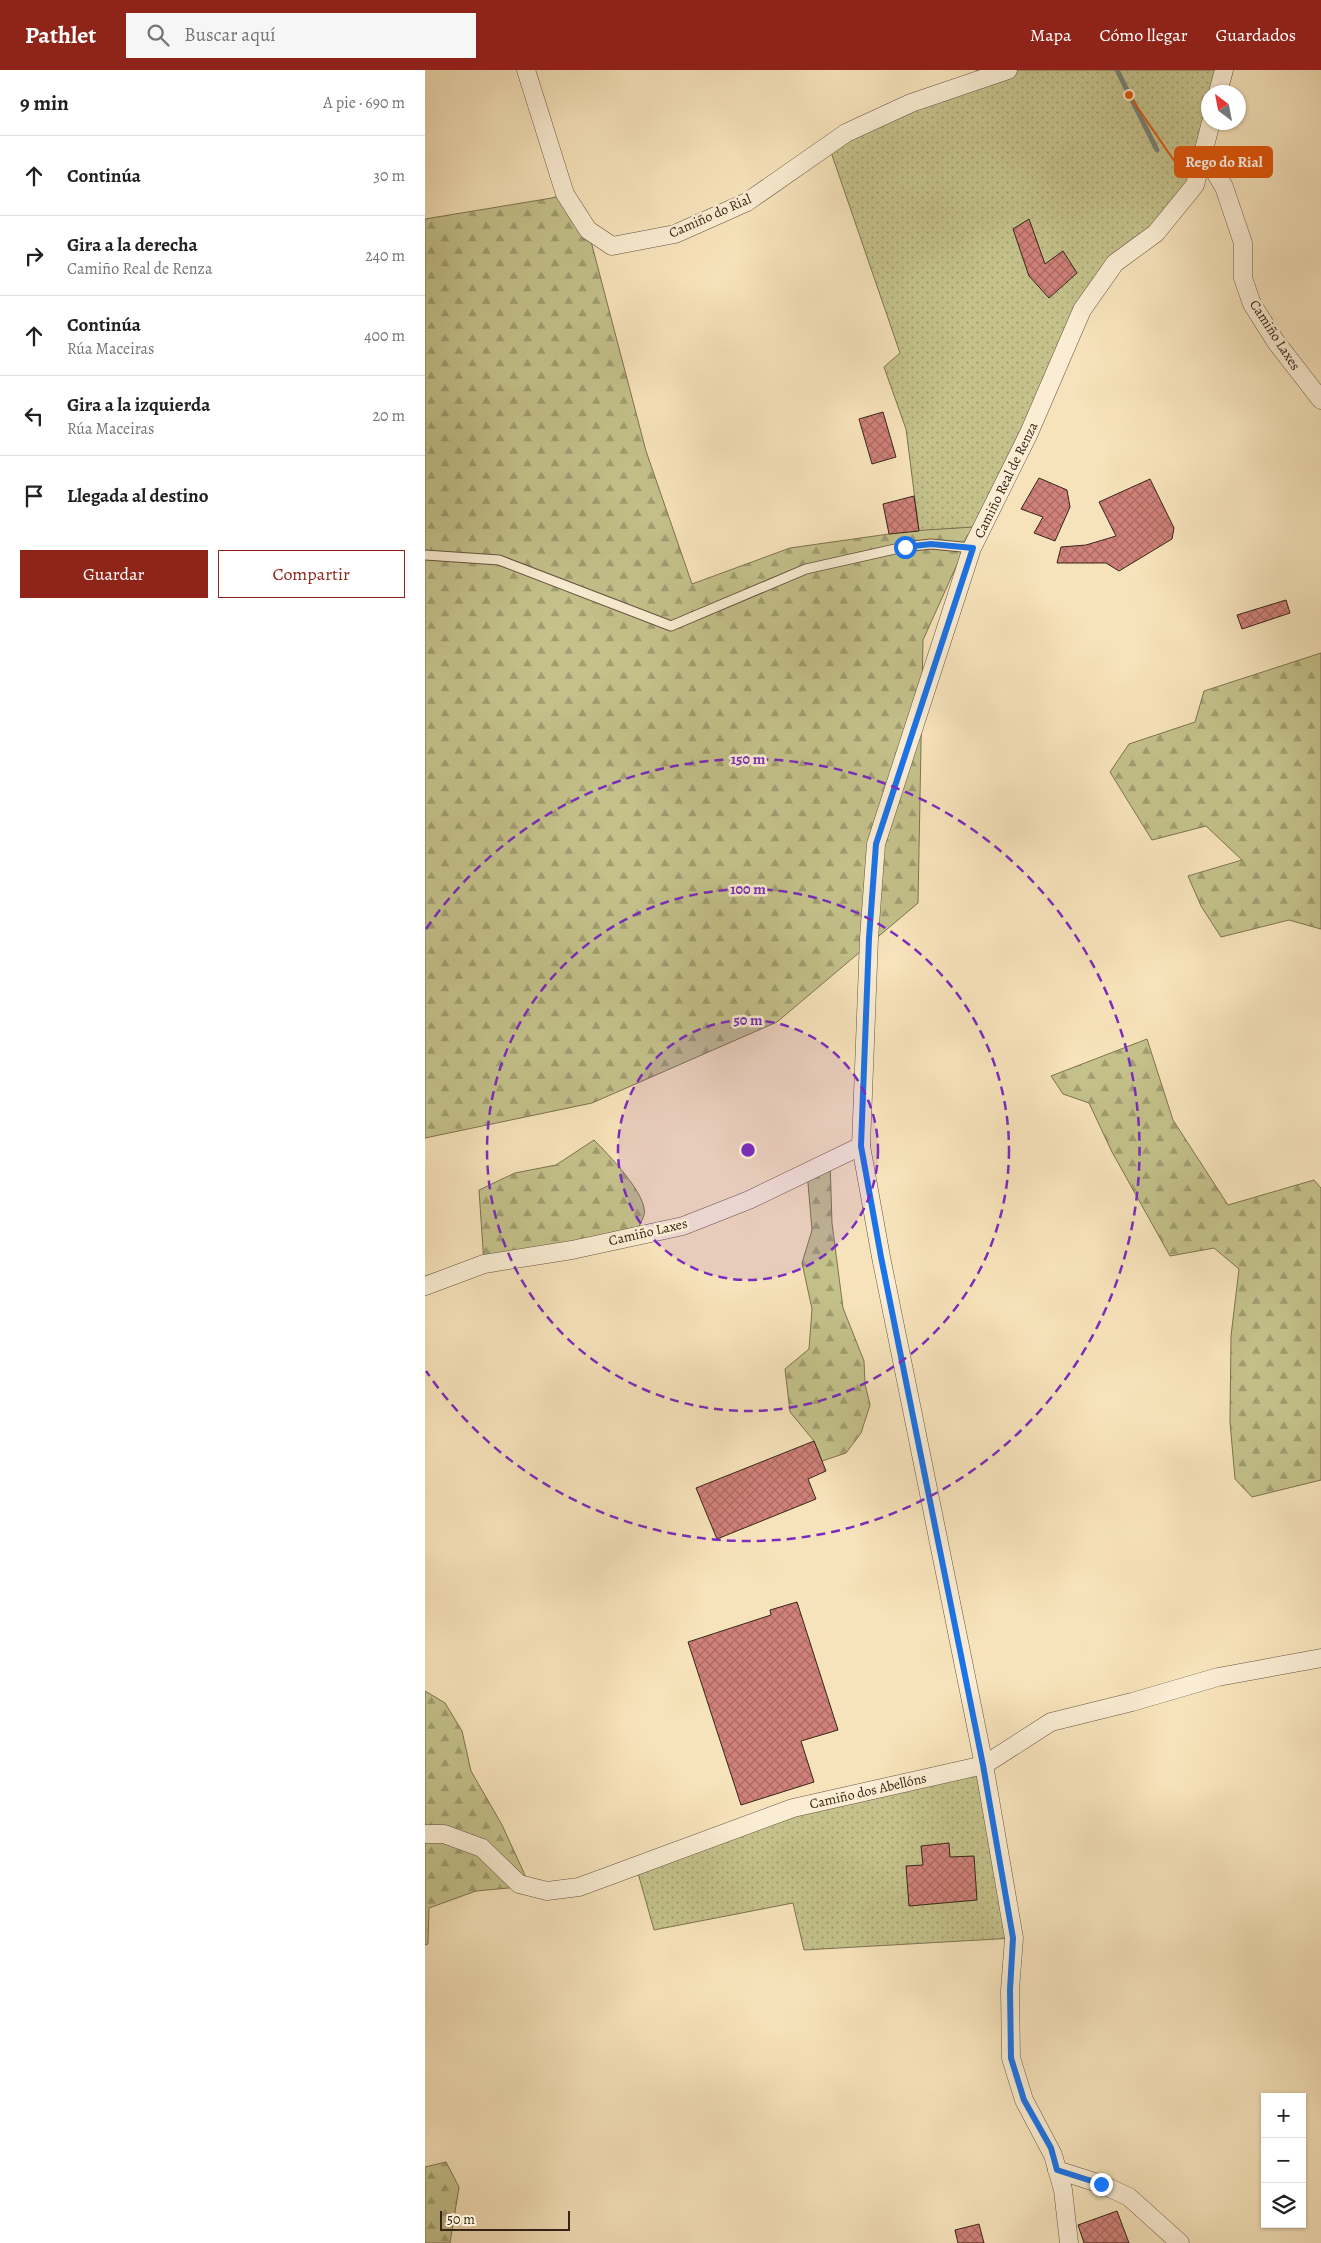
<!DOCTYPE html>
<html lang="es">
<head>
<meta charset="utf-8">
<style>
  :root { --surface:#fff; --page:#f6f6f6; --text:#202124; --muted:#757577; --line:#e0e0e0; --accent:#8f2418 }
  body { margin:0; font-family:Alegreya,serif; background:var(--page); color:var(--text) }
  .controls { position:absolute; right:15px; bottom:15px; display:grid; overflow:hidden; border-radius:0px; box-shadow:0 1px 4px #0004 }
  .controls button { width:45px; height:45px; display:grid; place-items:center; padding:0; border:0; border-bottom:1px solid var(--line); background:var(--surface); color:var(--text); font:25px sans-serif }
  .compass { position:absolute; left:776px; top:15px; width:45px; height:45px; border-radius:50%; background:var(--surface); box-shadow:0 1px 4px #0004; rotate:328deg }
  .scale { position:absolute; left:15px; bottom:12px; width:130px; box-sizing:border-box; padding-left:5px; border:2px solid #362516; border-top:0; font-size:14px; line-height:18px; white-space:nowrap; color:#362516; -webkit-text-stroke:4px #faedd3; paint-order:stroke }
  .stop { position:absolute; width:15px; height:15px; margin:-11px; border:4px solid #1a73e8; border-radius:50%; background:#fff }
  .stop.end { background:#1a73e8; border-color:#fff; box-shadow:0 1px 5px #0008 }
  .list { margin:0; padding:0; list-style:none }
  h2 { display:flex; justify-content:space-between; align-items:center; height:65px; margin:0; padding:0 20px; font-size:21px }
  h2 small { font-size:16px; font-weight:400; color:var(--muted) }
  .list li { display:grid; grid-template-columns:32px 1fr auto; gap:15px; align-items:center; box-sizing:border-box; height:80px; padding:0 20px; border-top:1px solid var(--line) }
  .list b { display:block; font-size:19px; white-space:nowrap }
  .list p { margin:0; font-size:16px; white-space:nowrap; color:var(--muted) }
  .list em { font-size:16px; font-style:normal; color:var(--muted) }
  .actions { display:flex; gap:10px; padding:15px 20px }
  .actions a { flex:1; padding:11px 0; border:1px solid var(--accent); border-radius:0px; text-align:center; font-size:18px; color:var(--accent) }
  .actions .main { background:var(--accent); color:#fff }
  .icon { flex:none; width:28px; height:28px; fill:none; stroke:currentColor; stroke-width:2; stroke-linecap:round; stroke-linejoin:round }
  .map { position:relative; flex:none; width:896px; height:2173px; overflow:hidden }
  header { display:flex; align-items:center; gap:30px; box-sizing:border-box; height:70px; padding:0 25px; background:var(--accent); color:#fff }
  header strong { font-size:24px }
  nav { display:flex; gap:28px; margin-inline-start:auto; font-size:18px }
  .search { width:350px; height:45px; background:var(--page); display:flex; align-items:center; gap:12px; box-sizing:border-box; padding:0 18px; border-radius:0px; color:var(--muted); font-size:19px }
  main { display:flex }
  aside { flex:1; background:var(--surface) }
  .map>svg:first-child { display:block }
  .grass { fill:url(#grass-dots); stroke:#7d7350 }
  .forest { fill:url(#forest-firs); stroke:#7d7350 }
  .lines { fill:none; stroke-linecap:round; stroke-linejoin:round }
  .stream { stroke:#758077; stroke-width:5 }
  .building { fill:url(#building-cross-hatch); stroke:#362516 }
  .lane-casing { stroke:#66543f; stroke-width:11 }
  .street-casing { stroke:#66543f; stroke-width:19 }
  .lane { stroke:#faedd3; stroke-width:9 }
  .street { stroke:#faedd3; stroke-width:18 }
  .route { stroke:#1a73e8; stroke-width:6 }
  .ring { fill:none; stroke:#7b2cbf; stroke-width:2.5; stroke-dasharray:9 6 }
  .labels { text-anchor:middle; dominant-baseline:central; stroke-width:5; stroke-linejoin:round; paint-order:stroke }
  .street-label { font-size:14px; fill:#362516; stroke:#faedd3 }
  .centre { fill:#7b2cbf; stroke:#faedd3; stroke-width:2.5 }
  .ring-label { font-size:15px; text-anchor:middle; font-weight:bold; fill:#7b2cbf; stroke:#faedd3; stroke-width:5; stroke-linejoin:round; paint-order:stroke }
  .leader { fill:none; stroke:#df560c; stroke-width:2 }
  .callout-dot { fill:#df560c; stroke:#faedd3; stroke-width:2 }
  .callout { fill:#df560c; stroke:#df560c; stroke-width:2 }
  .callout-label { font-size:15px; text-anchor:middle; font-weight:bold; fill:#fff }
</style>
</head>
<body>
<header>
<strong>Pathlet</strong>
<div class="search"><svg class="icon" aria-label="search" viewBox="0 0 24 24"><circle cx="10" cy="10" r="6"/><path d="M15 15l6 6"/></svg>Buscar aquí</div>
<nav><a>Mapa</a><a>Cómo llegar</a><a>Guardados</a></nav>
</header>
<main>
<aside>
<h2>9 min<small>A pie · 690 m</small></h2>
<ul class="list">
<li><svg class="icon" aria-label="ahead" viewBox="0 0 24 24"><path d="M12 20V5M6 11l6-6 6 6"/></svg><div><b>Continúa</b></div><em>30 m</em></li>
<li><svg class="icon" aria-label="right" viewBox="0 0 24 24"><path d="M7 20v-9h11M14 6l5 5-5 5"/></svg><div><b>Gira a la derecha</b><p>Camiño Real de Renza</p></div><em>240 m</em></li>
<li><svg class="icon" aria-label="ahead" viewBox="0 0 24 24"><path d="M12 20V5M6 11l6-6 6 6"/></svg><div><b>Continúa</b><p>Rúa Maceiras</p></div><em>400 m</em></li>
<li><svg class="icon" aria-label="left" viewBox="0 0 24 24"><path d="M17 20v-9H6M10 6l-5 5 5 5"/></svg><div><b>Gira a la izquierda</b><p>Rúa Maceiras</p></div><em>20 m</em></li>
<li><svg class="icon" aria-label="arrive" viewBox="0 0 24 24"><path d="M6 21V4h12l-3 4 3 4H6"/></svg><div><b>Llegada al destino</b></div></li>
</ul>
<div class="actions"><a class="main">Guardar</a><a>Compartir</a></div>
</aside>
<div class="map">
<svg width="896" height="2173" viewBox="0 0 896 2173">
  <defs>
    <pattern id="grass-dots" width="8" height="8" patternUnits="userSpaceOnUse" patternTransform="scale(1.25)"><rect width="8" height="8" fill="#c4c18b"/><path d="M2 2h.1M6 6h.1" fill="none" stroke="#a09d71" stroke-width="1.8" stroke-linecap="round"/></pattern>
    <pattern id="forest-firs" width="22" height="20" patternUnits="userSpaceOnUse" patternTransform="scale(1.25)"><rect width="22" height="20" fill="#c4c18b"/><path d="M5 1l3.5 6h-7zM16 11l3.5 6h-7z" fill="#a09d71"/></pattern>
    <pattern id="building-cross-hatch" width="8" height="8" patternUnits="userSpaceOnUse" patternTransform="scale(1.25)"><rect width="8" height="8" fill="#d08179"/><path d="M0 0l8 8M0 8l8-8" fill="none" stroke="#aa6962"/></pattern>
  </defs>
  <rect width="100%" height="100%" fill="#f7e3bb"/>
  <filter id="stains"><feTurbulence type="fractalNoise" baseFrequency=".004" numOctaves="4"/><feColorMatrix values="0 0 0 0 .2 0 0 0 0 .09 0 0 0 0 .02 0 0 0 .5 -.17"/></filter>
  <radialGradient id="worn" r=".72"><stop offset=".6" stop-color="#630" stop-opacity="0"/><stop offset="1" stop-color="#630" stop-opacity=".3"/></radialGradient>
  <g class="grass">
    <polygon points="551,0 798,0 792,22 784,22 784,52 768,115 729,162 689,190 549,457 494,461 481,359 459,297 475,283 406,82 474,39 557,9"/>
    <polygon points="559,1695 589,1868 379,1880 368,1833 229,1860 211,1796 368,1738"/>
  </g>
  <g class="forest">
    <polygon points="140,124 163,160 221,381 267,514 365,478 485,461 549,457 498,570 493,833 352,952 167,1033 0,1068 0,149 127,128"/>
    <polygon points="896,583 896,859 864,850 796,867 776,836 763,806 817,790 781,756 727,770 685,702 704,674 770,652 779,621"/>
    <polygon points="722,969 748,1050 803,1135 889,1110 896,1118 896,1410 827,1427 810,1409 805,1352 806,1266 814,1199 789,1178 745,1186 687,1082 664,1033 638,1024 626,1006"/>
    <path d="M169,1070C182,1083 224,1126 219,1145C217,1152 212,1160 208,1167L59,1194L54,1120L90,1103L131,1095Z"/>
    <polygon points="405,1091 407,1153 418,1238 439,1291 440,1314 445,1335 436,1363 421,1383 397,1391 389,1371 365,1342 360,1299 384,1279 387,1239 377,1193 387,1160 382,1102"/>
    <polygon points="0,1621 20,1633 37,1661 46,1701 77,1755 105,1816 51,1821 4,1838 3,1874 0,1875"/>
    <polygon points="21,2092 34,2117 25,2173 0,2173 0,2097"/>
  </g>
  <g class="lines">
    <polyline class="stream" points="692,0 732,80"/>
  </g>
  <g class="building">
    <polygon points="604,149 620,194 638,181 652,203 624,228 604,206 588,159"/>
    <polygon points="458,342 471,387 447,394 434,349"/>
    <polygon points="614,408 642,420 645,437 630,471 609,463 618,447 596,439"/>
    <polygon points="725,409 749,458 747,469 694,501 681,493 632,493 636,477 661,475 691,466 674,432"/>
    <polygon points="489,426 494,461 464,464 458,434"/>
    <polygon points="861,530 865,543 817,559 812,545"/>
    <polygon points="389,1371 401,1401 383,1409 391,1429 292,1469 271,1418"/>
    <polygon points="372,1532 413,1660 376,1671 389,1712 316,1735 263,1572 346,1545 345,1540"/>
    <polygon points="524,1773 525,1787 549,1786 552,1830 484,1836 481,1796 498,1795 496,1776"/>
    <polygon points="692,2141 704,2173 659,2173 653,2155"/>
    <polygon points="554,2154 559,2173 533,2173 530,2160"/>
  </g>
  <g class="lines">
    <defs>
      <polyline id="lane" points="0,485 74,490 246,556 381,499 479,477 506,474 547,478"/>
      <g id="street">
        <polyline points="101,0 140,124 163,160 187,176 250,164 322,132 421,63 486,33 583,0"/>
        <polyline points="793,22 799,0"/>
        <polyline points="778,82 799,117 818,173 818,208 827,234 851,272 896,330"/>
        <polyline points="0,1216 59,1194 147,1180 258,1156 324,1130 436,1076"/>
        <polyline points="0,1764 19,1764 57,1778 94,1814 122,1821 154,1817 368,1738 559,1695 626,1652 707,1632 793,1607 896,1588"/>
        <polyline points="632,2100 676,2114 704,2127 755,2173"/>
        <polyline points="644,2173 638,2120 628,2085 599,2030 586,1988 585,1920 589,1868 559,1695 456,1187 436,1076 444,868 451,774 547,478 604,363 657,240 690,193 731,163 770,115 786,52"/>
      </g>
    </defs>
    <use href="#lane" class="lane-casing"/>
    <use href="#street" class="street-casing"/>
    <use href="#lane" class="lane"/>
    <use href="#street" class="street"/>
  </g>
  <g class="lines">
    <polyline class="route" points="480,477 506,474 548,478 451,774 444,868 436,1076 456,1187 558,1695 588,1868 585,1920 586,1988 599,2030 626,2078 632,2100 676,2114"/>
  </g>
  <circle cx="323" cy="1080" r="130" fill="#7b2cbf" fill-opacity=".12"/>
  <g class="ring">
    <circle cx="323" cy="1080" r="130"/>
    <circle cx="323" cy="1080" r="261"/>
    <path d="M1 859A391 391 0 1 1 1 1301"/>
  </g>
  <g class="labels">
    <g class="street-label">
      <text transform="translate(285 146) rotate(-24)">Camiño do Rial</text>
      <text transform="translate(850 265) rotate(57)">Camiño Laxes</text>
      <text transform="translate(581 410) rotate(-64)">Camiño Real de Renza</text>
      <text transform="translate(223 1162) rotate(-13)">Camiño Laxes</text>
      <text transform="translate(443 1721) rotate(-13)">Camiño dos Abellóns</text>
    </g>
  </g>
  <circle cx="323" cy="1080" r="8" class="centre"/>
  <g class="ring-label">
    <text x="323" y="694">150 m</text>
    <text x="323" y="824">100 m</text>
    <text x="323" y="955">50 m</text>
  </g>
  <path class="leader" d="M704 25L750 92"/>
  <circle class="callout-dot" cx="704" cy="25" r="5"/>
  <rect class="callout" x="750" y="77" width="97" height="30" rx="5"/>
  <g class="callout-label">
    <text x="799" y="97">Rego do Rial</text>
  </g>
  <rect width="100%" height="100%" filter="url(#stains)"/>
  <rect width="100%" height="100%" fill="url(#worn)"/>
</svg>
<div class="controls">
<button>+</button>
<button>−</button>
<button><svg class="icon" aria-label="layers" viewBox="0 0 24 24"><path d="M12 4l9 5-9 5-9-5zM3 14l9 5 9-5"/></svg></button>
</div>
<svg class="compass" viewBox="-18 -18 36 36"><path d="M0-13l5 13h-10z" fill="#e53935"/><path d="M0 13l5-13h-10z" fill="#757577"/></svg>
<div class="scale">50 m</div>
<div class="stop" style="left:480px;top:477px"></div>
<div class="stop end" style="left:676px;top:2114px"></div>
</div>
</main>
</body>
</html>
